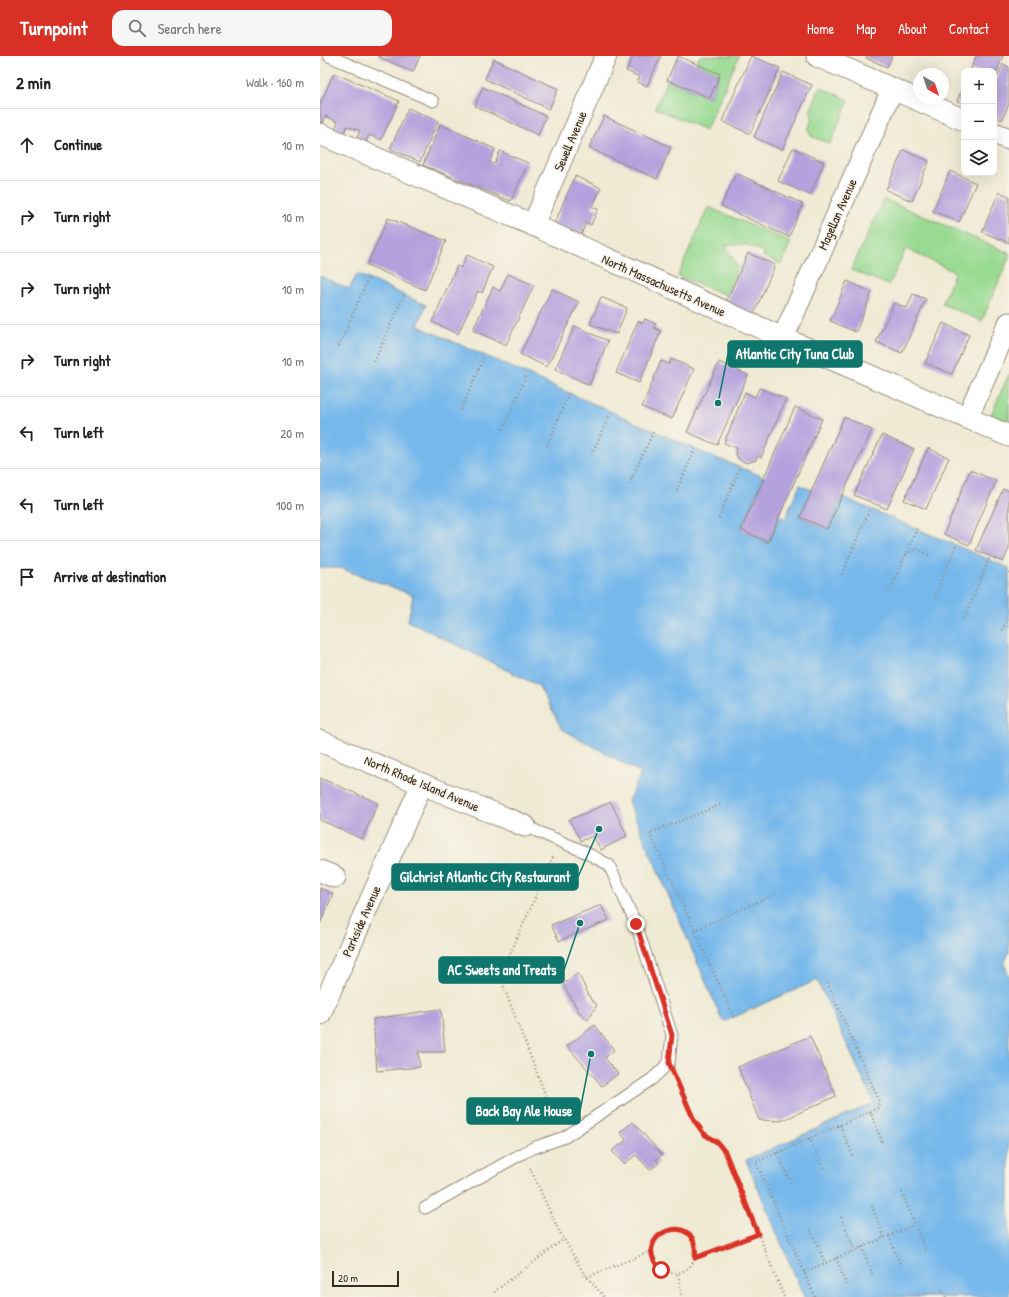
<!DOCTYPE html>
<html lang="en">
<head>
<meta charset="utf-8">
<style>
  :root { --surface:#fff; --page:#f6f6f6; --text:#222; --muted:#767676; --line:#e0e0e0; --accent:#d93025 }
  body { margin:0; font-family:"Patrick Hand",sans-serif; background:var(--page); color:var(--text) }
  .controls { position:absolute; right:12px; top:12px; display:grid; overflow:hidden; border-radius:8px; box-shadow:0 4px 16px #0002 }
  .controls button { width:36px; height:36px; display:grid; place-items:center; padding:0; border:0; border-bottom:1px solid var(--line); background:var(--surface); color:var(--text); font:20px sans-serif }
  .compass { position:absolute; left:593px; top:12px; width:36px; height:36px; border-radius:50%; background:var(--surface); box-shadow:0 4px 16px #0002; rotate:141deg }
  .scale { position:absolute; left:12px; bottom:10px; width:67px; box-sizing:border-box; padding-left:4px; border:2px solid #3b2a1e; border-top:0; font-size:11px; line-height:14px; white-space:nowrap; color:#3b2a1e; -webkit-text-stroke:3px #f7f3e8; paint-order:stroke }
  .stop { position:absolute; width:12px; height:12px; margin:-9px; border:3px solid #d93025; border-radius:50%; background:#fff }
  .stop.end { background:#d93025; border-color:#fff; box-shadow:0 1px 4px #0008 }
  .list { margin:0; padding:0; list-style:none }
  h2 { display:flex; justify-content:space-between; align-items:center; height:52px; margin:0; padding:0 16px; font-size:17px }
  h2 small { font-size:13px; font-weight:400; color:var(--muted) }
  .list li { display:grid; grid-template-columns:26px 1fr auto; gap:12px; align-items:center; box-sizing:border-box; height:72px; padding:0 16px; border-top:1px solid var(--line) }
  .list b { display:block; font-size:15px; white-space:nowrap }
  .list em { font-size:13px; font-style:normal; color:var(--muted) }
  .icon { flex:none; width:22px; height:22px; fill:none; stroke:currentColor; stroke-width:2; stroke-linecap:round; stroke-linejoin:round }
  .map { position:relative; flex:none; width:689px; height:1241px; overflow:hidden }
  header { display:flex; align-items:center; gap:24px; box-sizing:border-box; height:56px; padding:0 20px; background:var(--accent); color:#fff }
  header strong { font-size:19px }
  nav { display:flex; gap:22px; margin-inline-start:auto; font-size:14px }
  .search { width:280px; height:36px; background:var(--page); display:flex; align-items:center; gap:10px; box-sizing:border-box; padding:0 14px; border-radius:12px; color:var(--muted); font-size:15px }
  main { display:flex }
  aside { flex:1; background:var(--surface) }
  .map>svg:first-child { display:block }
  .green { fill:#98da92; stroke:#6a8258 }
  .water { fill:#76b8eb; stroke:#587184 }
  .building { fill:#b3a2dd }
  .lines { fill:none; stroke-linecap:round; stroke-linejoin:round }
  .service-casing { stroke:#958a78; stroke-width:13 }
  .minor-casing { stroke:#958a78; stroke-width:23 }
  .path { stroke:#958a78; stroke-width:2.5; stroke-dasharray:1 3; stroke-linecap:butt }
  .service { stroke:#fff; stroke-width:11 }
  .minor { stroke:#fff; stroke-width:21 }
  .route { stroke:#d93025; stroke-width:5 }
  .labels { text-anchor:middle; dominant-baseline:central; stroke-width:3; stroke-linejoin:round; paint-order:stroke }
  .street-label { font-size:13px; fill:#3b2a1e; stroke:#f7f3e8 }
  .leader { fill:none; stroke:#0f766e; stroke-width:1.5 }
  .callout-dot { fill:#0f766e; stroke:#f7f3e8; stroke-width:1.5 }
  .callout { fill:#0f766e; stroke:#0f766e; stroke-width:1.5 }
  .callout-label { font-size:14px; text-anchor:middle; font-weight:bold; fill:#fff }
</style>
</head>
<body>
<header>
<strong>Turnpoint</strong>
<div class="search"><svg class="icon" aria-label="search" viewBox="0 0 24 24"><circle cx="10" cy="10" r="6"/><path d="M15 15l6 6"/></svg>Search here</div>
<nav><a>Home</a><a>Map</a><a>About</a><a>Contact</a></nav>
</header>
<main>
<aside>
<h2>2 min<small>Walk · 160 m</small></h2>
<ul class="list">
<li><svg class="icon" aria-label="ahead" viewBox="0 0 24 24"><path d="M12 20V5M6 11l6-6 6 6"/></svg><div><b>Continue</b></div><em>10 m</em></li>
<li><svg class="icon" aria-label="right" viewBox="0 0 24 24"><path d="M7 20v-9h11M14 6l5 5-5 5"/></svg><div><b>Turn right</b></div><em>10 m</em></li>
<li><svg class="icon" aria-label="right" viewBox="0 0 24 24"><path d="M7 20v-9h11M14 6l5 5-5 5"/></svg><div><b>Turn right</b></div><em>10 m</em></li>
<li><svg class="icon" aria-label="right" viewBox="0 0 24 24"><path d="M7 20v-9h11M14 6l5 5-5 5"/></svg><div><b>Turn right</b></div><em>10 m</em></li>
<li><svg class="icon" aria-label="left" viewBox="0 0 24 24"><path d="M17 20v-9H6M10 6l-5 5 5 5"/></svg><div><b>Turn left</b></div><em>20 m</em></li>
<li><svg class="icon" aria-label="left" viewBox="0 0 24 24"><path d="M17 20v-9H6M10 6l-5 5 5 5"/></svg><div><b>Turn left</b></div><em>100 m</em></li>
<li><svg class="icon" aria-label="arrive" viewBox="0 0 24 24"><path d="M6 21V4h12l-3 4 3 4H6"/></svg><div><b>Arrive at destination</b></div></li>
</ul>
</aside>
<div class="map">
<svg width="689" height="1241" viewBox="0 0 689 1241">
  <rect width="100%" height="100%" fill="#f7f3e8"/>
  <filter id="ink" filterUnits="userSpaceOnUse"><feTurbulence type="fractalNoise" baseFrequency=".025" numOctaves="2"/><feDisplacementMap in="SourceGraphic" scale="8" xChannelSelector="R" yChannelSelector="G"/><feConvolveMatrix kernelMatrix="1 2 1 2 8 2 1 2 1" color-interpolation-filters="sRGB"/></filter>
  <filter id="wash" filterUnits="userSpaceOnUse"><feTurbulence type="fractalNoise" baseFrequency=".012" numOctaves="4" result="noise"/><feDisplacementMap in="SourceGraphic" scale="16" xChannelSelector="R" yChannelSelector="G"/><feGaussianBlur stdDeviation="0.9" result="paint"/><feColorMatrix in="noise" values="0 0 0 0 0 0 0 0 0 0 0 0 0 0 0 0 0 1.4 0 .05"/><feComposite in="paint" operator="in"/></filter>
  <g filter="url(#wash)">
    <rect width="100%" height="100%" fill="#efead3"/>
    <g class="green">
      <polygon points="380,0 419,0 386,74 335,52 347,24 390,42 400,18 376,8"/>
      <polygon points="500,31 529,44 510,88 491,80 488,74 492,63 492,58 490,56"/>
      <polygon points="564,143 689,197 689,201 662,265 622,248 635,216 586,193 569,229 531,214"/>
      <polygon points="388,151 471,186 461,208 443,200 444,196 427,189 405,189 418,211 406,239 358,220"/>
      <polygon points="689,318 689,366 671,359"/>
    </g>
    <polygon class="water" points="37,218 106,249 98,270 384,397 444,421 421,474 448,486 460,460 465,463 480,429 492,434 480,461 507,473 522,441 689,512 689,896 684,908 689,919 689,1241 484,1241 426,1104 554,1047 497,924 403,966 308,745 321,717 242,673 219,630 88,565 93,539 20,512 0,512 0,220 29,233"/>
    <g id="blocks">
      <g class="building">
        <polygon points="57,0 100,0 93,16"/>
        <polygon points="313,0 341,0 327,30 317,26 320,21 306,15"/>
        <polygon points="358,0 400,18 390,42 347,24"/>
        <polygon points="431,0 460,12 430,78 402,65"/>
        <polygon points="547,0 572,0 567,11 546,2"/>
        <polygon points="656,0 683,0 674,21 674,15 650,15"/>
        <polygon points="174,3 238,33 229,53 165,23"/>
        <polygon points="683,8 689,11 689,48 682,64 674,61 674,28"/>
        <polygon points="463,16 492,29 462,94 434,81"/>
        <polygon points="14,17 79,45 61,84 49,79 46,86 37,82 40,75 27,70 24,77 15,73 18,66 6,60 3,67 0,66 0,48"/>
        <polygon points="644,28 644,48 637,45"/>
        <polygon points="163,31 226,60 218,79 155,50"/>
        <polygon points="88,52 118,65 100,106 70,93"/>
        <polygon points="284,60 351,91 337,123 269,92"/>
        <polygon points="120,68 175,93 170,105 172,108 175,107 180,95 208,107 191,145 103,109"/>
        <polygon points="473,92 504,106 490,139 458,125"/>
        <polygon points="583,94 609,105 592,145 566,134"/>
        <polygon points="630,115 656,127 639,166 613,155"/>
        <polygon points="416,117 483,148 469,181 401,150"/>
        <polygon points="255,120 281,132 272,151 278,153 271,169 266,166 260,182 233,171"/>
        <polygon points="679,136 689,140 689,187 662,176"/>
        <polygon points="68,162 126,185 105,234 47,209"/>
        <polygon points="428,197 455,209 434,258 406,246"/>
        <polygon points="147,199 173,211 162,237 158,235 138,278 112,266 137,210 141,212"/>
        <polygon points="188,218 214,229 186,289 153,274 173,231 180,235"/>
        <polygon points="527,225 552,236 536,276 510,265"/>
        <polygon points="232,233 259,246 227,311 200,298"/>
        <polygon points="593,238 606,243 582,297 556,286 574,247 587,252"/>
        <polygon points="281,241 307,252 297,278 270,268"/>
        <polygon points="325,263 336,268 334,272 341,275 319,327 296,317 318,265 323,267"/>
        <polygon points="623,267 649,279 632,318 605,307"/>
        <polygon points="255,270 288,285 269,329 235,313"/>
        <polygon points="351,303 374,313 352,363 322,351 341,305 349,308"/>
        <polygon points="399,306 428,319 397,389 367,376"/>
        <polygon points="439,332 466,343 441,402 437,400 436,404 427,407 419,404 415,397 417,392 404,387 425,336 435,341"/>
        <polygon points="475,351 502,363 448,486 421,474"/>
        <polygon points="524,361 552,374 507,473 480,461"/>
        <polygon points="562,379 594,393 567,453 534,439"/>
        <polygon points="608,392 629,402 606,453 584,444"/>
        <polygon points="650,414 676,425 649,489 624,478"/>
        <polygon points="683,433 689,435 689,493 683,506 656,494"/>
        <polygon points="0,722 58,747 42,783 0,764"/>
        <polygon points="291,746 307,780 281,794 273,780 261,785 249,764"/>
        <polygon points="0,832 13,838 0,868"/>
        <polygon points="281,849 289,864 239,885 231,869"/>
        <polygon points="258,917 271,944 277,949 268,964 259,956 243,928"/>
        <polygon points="121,953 125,996 98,996 100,1011 57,1015 53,963"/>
        <polygon points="275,969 294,994 285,1002 298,1018 282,1030 247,990"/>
        <polygon points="490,980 516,1040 461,1065 439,1064 418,1011"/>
        <polygon points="313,1066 342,1099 336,1103 339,1107 330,1114 316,1099 304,1108 292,1095 306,1084 300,1076"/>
      </g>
    </g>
  </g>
  <g filter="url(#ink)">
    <use href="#blocks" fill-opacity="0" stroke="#958a78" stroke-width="1"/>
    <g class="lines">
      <defs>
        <g id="service">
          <polyline points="9,0 113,45"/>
          <polyline points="105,1152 203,1097 213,1092 245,1081 332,1023 349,1007 352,979 316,868 289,809 265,796 205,770"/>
        </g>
        <g id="minor">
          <polyline points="497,0 644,64"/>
          <polyline points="674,77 689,83"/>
          <polyline points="0,78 213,169 463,282 689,380"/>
          <polyline points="213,169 286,0"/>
          <polyline points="463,282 572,34"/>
          <polyline points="647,362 689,267"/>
          <polyline points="0,685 102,728 205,770"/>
          <polyline points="0,815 15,821"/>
          <polyline points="0,958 102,728"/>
        </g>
      </defs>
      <use href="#service" class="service-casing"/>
      <use href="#minor" class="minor-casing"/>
      <g class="path">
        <polyline points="19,290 48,223"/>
        <polyline points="54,306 84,239"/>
        <polyline points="141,354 165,299"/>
        <polyline points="183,373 207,318"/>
        <polyline points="227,390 249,336"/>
        <polyline points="272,398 290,358"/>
        <polyline points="309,428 334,374"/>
        <polyline points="357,434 375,393"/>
        <polyline points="399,462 420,411"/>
        <polyline points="586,498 597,493 609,499"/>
        <polyline points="689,516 689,517"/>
        <polyline points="522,518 550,453"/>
        <polyline points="569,536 597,473"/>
        <polyline points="614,543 636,489"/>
        <polyline points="644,563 669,503"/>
        <polyline points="682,574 689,560"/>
        <polyline points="400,749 330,777 414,961"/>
        <polyline points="233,801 183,914 183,929 225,1038 238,1066"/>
        <polyline points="374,874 456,838"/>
        <polyline points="357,1024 374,1063 384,1078 397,1086 405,1096 464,1241"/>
        <polyline points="550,1055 563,1088"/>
        <polyline points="520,1069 533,1101"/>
        <polyline points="489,1082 504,1114"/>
        <polyline points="457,1097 472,1129"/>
        <polyline points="210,1112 238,1173 263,1216 284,1241"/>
        <polyline points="582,1136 606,1196"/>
        <polyline points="552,1150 564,1182"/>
        <polyline points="521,1161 535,1194"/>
        <circle cx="354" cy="1195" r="22"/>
        <polyline points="491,1174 505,1207"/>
        <polyline points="569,1180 580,1208"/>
        <polyline points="542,1191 553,1220"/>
        <polyline points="375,1202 438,1179"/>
        <polyline points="516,1202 527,1230"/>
        <polyline points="484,1216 594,1169"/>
        <polyline points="358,1218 362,1241"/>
        <polyline points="267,1221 332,1195"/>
        <polyline points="622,1233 626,1241"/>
        <polyline points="174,1236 244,1183"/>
        <polyline points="495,1241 436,1106 558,1052 559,1045 507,926"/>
      </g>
      <use href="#service" class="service"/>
      <use href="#minor" class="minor"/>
    </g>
  </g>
  <g class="lines" filter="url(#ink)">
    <path class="route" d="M316,868L352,979L349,1007L374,1064L384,1078L397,1086L405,1096L438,1178L375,1202C381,1150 306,1178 341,1214"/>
  </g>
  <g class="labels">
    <g class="street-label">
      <text transform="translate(250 85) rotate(-67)">Sewell Avenue</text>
      <text transform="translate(517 158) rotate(-66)">Magellan Avenue</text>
      <text transform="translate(344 229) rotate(24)">North Massachusetts Avenue</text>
      <text transform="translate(102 727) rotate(23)">North Rhode Island Avenue</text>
      <text transform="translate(41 865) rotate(-66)">Parkside Avenue</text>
    </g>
  </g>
  <path class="leader" d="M398 347L408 298M279 773L258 821M260 867L244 914M271 998L260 1055"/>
  <g class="callout-dot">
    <circle cx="398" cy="347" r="4"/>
    <circle cx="279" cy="773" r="4"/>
    <circle cx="260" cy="867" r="4"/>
    <circle cx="271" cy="998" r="4"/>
  </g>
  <g class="callout">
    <rect x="408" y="285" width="134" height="26" rx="4"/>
    <rect x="72" y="808" width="186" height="26" rx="4"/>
    <rect x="119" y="901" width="125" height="26" rx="4"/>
    <rect x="147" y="1042" width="113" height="26" rx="4"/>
  </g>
  <g class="callout-label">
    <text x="475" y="303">Atlantic City Tuna Club</text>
    <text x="165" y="826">Gilchrist Atlantic City Restaurant</text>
    <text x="182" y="919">AC Sweets and Treats</text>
    <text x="204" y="1060">Back Bay Ale House</text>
  </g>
</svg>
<div class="controls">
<button>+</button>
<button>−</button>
<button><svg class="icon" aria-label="layers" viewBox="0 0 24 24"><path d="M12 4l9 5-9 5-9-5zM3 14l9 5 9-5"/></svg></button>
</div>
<svg class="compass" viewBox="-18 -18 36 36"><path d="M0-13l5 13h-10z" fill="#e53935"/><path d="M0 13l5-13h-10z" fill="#767676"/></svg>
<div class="scale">20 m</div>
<div class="stop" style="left:341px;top:1214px"></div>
<div class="stop end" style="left:316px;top:868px"></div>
</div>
</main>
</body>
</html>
